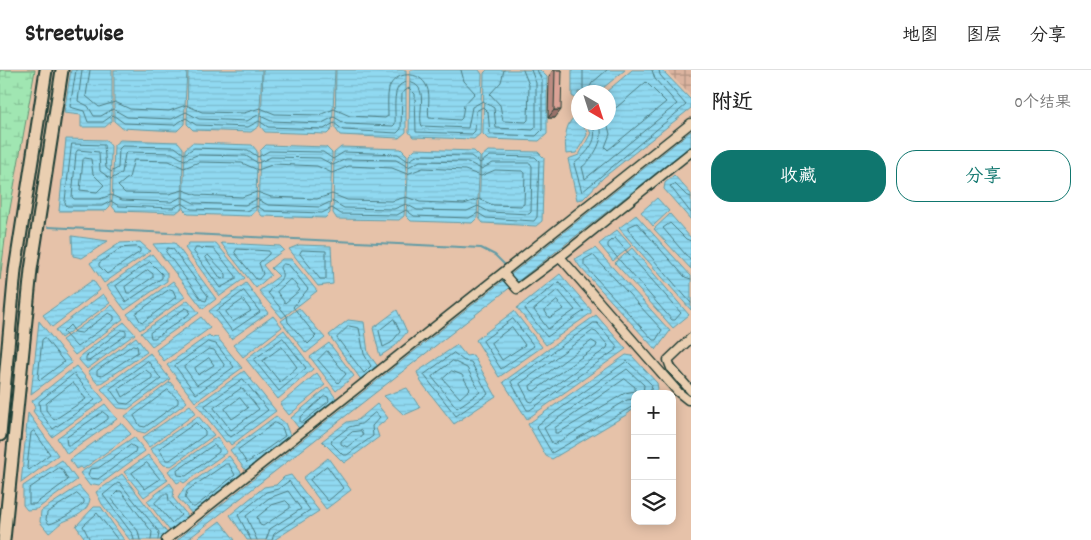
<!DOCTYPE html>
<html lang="zh">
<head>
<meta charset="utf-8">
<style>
  :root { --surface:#fff; --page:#f6f6f6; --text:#222; --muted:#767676; --line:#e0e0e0; --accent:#0f766e }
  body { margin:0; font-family:Dekko,"LXGW WenKai TC",sans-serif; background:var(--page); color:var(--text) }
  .controls { position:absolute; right:15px; bottom:15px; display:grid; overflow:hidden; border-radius:10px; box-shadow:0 2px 12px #0003 }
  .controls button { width:45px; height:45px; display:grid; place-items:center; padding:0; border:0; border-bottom:1px solid var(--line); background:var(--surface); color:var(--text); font:25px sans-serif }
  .compass { position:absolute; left:571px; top:15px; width:45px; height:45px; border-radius:50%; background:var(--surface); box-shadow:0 2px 12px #0003; rotate:141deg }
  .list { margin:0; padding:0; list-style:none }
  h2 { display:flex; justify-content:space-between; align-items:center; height:65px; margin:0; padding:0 20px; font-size:21px }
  h2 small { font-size:16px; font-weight:400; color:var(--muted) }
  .actions { display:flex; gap:10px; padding:15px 20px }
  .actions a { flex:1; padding:11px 0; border:1px solid var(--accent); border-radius:20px; text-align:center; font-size:18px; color:var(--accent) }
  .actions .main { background:var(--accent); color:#fff }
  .icon { flex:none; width:28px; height:28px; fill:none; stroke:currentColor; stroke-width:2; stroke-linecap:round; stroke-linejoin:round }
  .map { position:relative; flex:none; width:691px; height:470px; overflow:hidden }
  header { display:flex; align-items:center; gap:30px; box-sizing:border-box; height:70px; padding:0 25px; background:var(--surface); border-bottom:1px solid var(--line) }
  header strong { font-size:24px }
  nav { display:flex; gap:28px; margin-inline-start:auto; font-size:18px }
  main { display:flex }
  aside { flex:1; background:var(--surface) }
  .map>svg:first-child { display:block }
  .industrial { fill:url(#industrial-grid) }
  .wetland { fill:url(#wetland-marsh); stroke:#609273 }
  .water { fill:url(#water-rules); stroke:#639ba5 }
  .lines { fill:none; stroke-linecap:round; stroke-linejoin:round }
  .shore { stroke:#4c7b80; stroke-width:1 }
  .stream { stroke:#639ba5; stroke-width:2 }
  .minor-casing { stroke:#1f3d34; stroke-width:11 }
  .highway-casing { stroke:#1f3d34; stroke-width:15 }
  .minor { stroke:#eacfb1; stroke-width:8 }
  .highway { stroke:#eacfb1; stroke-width:11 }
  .wall { fill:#bc8b81; stroke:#1f3d34 }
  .shaded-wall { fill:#997169; stroke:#1f3d34 }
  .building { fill:#dba296; stroke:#1f3d34 }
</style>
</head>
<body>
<header>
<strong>Streetwise</strong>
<nav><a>地图</a><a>图层</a><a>分享</a></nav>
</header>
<main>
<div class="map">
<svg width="691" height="470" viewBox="0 0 691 470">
  <defs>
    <pattern id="industrial-grid" width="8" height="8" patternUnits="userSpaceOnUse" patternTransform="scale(1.25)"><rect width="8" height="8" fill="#dbb39f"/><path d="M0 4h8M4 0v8" fill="none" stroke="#b19382"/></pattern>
    <pattern id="wetland-marsh" width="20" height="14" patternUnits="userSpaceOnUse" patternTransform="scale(1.25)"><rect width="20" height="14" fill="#a0e6b2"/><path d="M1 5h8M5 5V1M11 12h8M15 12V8" fill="none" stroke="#89c69a"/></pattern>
    <pattern id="water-rules" width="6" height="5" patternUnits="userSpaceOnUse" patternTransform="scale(1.25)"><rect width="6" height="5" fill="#90d9f1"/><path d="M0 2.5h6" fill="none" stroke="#7cbbcf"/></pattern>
  </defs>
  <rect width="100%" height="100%" fill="#e6c2a9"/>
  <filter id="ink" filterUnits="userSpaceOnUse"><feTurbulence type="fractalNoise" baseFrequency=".02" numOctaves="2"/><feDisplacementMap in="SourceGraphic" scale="10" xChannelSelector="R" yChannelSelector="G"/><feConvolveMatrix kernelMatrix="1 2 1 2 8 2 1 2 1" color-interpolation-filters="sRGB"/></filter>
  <g filter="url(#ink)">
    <polygon class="industrial" points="668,0 691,0 691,26 667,1"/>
    <polygon class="wetland" points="0,0 35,0 6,161 0,210"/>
    <g class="water">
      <polygon points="71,0 112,0 112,51 105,57 81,57 81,45 64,43"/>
      <polygon points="114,0 187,0 184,54 177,61 122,58 114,51"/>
      <polygon points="188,0 262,0 259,56 251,62 193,60 187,54"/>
      <polygon points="263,0 335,0 332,59 327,64 265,62 261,57"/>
      <polygon points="336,0 406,0 406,62 399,68 340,65 335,58"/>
      <polygon points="410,0 479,0 482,4 480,64 474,69 413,67 409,62"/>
      <polygon points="487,0 540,0 547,7 547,64 539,71 488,69 483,64 484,3"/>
      <polygon points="572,0 625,0 598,22 578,22 578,30 572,26"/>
      <polygon points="632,0 662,0 691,30 691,38 604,107 583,129 577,130 568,89 579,85 591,63 584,53 608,52 608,22 606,22"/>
      <path d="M574,47L586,60L587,65L576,83L566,84C565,70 564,57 574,47Z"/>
      <polygon points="691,61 691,76 187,470 177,470"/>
      <polygon points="66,69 106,70 111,76 110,136 105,141 59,141"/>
      <polygon points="120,70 178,72 183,78 182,138 176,143 116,141 112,136 114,75"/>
      <polygon points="192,73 252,75 257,81 256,141 250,146 188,144 183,139 185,79"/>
      <polygon points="266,75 326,77 332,83 330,143 325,148 262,146 258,141 260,81"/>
      <polygon points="341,77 401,79 407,85 404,146 399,150 337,149 333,143 334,83"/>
      <polygon points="415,79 474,81 480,87 477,148 472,153 411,151 406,146 409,85"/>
      <polygon points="488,81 538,82 544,88 542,151 536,156 483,153 479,148 481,87"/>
      <polygon points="674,105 691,124 691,150 664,119 665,113"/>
      <polygon points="657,128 669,141 653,156 641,142"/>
      <polygon points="670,144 691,168 691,199 654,159"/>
      <polygon points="636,145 691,206 691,240 619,158"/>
      <polygon points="617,160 631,176 613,191 599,174"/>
      <polygon points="72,166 108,171 82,188 73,186"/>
      <polygon points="140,172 150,181 104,213 90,193 120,173"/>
      <polygon points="175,173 216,229 203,239 153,174"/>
      <polygon points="189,173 216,173 245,208 220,226 185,178"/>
      <polygon points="221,173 280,176 284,180 263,195 271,205 256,218"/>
      <polygon points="299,175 331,176 333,214 318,216 289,179"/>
      <polygon points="595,178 670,261 656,280 580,197 575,189"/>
      <polygon points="632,178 689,245 673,258 615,193"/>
      <polygon points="152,184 167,203 167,211 125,240 107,216"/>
      <polygon points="282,189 291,189 317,221 282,248 259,221 279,206 271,198"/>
      <polygon points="560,204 591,240 591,243 546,275 517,238"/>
      <polygon points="93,210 100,220 52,257 43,245"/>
      <polygon points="173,211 185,227 140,260 127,244"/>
      <polygon points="246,213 268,243 231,269 209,241"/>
      <polygon points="103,224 110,233 61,268 55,260"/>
      <polygon points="188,230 199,243 152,276 141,263"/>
      <polygon points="112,235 123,249 75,285 62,270"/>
      <polygon points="299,238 325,268 306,283 281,251"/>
      <polygon points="397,240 407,262 395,276 380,286 373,258"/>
      <polygon points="514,241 542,277 499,307 476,270"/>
      <polygon points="596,245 626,279 527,349 503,312"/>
      <polygon points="273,246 282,257 243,287 233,275"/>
      <polygon points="201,247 210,258 164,291 156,280"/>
      <polygon points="348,250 364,252 368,283 379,298 362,311 329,265"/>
      <polygon points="39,251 72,293 31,324"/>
      <polygon points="124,252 135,264 87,299 79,290 81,285"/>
      <polygon points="284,260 313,299 278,329 246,289"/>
      <polygon points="209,265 212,268 217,267 242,298 195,332 167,295"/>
      <polygon points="136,267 147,282 101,313 97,313 88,302"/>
      <polygon points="329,273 354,306 336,321 310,287"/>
      <polygon points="457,275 466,286 473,285 496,326 454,354 421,312 417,302"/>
      <polygon points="150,283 170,309 128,339 118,338 101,319"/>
      <polygon points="626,285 632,286 657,313 658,319 652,324 635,324 635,338 626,345 552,389 546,386 528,354"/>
      <polygon points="76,296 104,330 52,367 33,341 35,338 32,331"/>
      <polygon points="244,301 276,341 231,375 228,371 226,372 197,335"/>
      <polygon points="317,303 325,315 289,345 280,334"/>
      <polygon points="170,312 187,332 145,363 137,361 125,346"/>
      <polygon points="328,317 337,330 301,361 291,348"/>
      <polygon points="407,318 420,338 404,345 384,326"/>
      <polygon points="105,334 117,349 67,384 57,368"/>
      <polygon points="377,334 388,348 376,358 379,367 344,393 322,371 347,352 358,350"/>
      <polygon points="190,335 196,343 149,377 142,368"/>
      <polygon points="28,343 58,385 21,413"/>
      <polygon points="198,346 214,365 171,396 164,395 150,379"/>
      <polygon points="276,346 285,353 291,368 247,402 230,380"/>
      <polygon points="121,353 131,364 83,399 80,397 76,399 70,390"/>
      <polygon points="134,367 145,381 99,415 94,414 90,416 80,403"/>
      <polygon points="217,367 227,382 184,413 181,411 177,413 168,401"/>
      <polygon points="148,385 168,410 144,427 124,402"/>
      <polygon points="229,386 243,405 193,445 178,428 184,418"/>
      <polygon points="328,388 351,420 326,439 303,408"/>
      <polygon points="62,390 77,410 37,439 27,440 23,435 23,416"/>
      <polygon points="122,404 168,464 160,470 130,470 102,434 96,422"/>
      <polygon points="291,405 319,441 274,470 247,470 230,445 264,417 276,415 284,407"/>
      <polygon points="170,413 174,419 173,428 189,447 170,461 147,431"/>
      <path d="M79,416L90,429C88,442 75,447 65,451C59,453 54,460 49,463L40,452L41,441Z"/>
      <polygon points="94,437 101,437 124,470 86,470 76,456"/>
      <polygon points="220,451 235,470 195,470"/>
    </g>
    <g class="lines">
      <g class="shore">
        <polyline points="76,0 70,37 84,41 88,52 103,52 113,45 124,53 174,55 186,48 196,55 248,57 259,51 268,57 324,59 334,53 343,60 397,63 401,59 402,23 409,18 415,24 416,62 472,64 475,61 476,41 483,37 488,42 490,64 536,66 542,60 542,10 537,0"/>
        <path d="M82,0L78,31L88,36L94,46H101L113,39L127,47L172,49L186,42L199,49L247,51L258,45L271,51L322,53L334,47L346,54L393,56L395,54C396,44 392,22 400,15C404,12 408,12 412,13C429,18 417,45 422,56L468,58L472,37L483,31L494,38L496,58L533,60L536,57V13L531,0"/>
        <path d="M90,0L86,26L99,37L115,32L130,39L169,41L186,35L202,42L244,43L260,38L275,44L319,45L334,39L350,46L385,48L388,46C388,37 387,27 389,18C395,1 420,0 427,17C431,26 427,38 429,48L460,50L462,48L464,35L475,23L464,11L461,0"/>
        <polyline points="504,0 501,12 490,24 500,35 503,51 526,52 528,50 529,15 523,0"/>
        <polyline points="583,0 583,19 587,22 592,13 607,0"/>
        <path d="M590,52C603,68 586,84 574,94L582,122L686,35L660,5L659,0"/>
        <path d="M598,52C608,66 593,89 582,97L585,109L677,34L655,9L652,0"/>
        <polyline points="607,52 610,64 605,77 608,80 666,32 646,12 617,37 608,41"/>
        <polygon points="72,74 104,75 106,98 111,102 118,98 119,79 122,76 175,77 184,84 194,78 248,80 258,87 269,81 323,82 333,89 344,82 398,84 408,91 418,85 471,86 480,93 490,86 535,87 539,91 537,147 534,151 486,148 478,143 469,148 414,146 406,140 397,145 341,144 332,138 322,143 265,141 257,136 247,141 191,139 182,133 173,138 119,136 111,131 102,136 67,136 65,133"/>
        <polygon points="78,80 99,82 100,101 111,109 122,103 125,84 127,82 172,83 184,90 197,85 246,86 258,93 271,87 320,88 333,95 346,89 396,90 408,97 420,91 468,92 481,99 493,93 530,93 532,96 531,142 529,144 489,142 478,136 467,141 417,140 406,134 394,139 344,138 332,131 320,137 268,135 257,129 245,135 194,133 182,127 171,132 122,130 111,125 100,129 74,129 72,127 76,83"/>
        <polygon points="85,88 91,89 93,104 104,115 97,122 80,120 83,90"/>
        <polygon points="134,90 169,91 184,98 199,92 242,93 258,100 274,94 317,96 332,103 349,96 392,98 407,104 423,98 465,100 481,106 495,100 522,101 525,103 524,134 521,136 493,135 479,129 464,134 420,132 406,127 392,131 347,130 332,124 317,129 271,127 257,122 242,127 197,125 183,120 169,124 125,123 118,116 129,107"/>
        <polyline points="691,127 686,125 675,114 670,116 691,143"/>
        <polygon points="615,168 681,243 675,250 672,250 608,177 608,174"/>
        <polyline points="691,171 686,169 670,153 663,158 691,191"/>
        <polygon points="137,177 140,179 140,182 107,204 99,196 99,193 121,178"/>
        <polygon points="168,178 173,179 208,226 206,231 202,230 166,182"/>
        <polygon points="196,178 214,179 236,206 236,209 220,218 194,182"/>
        <polygon points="237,179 269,181 269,184 259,193 263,204 259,209 256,209 235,183"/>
        <polygon points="302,180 326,181 326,209 320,209 300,184"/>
        <polygon points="208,185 226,204 226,208 221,209 206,188"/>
        <polygon points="593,185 662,260 656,270 653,270 584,195 584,190"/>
        <polygon points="150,192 162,204 162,208 126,232 116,216"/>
        <path d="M284,194L289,195L308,219L293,237L316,266L308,274L288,252L287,246L268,223C273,213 288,211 280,198Z"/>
        <polygon points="148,200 153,204 153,207 130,223 127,223 125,217"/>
        <polygon points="291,209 300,220 285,233 277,222"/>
        <polyline points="691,209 685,207 637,153 628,157 628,160 691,233"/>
        <polygon points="559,212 584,241 547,267 525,239"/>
        <polygon points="170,219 173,220 176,227 143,252 140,251 136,244"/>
        <polygon points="558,220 575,240 548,259 534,240"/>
        <polygon points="244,221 260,242 232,261 217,241"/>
        <polygon points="243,230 251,241 233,252 226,242"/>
        <polygon points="557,231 564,239 549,248 545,241"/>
        <polygon points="186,238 190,240 189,244 155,268 151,268 150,263"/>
        <polygon points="109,243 114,246 114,250 77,277 63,262 70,255 75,262 81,263"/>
        <polygon points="394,249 400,262 391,273 383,277 379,261"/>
        <polygon points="513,249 534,276 501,299 483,271"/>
        <polygon points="594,253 597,253 617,276 617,279 530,340 527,340 511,312"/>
        <polygon points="349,256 359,258 364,284 371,296 364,303 337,268"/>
        <polygon points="512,257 525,275 502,290 491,273"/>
        <polygon points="122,260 126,261 126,265 89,291 86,291 86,287"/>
        <polygon points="593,261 596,262 608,275 607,278 532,332 529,331 520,314"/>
        <polygon points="45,268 64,292 40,310 38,308 42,270"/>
        <polygon points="283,268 306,298 279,321 254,290"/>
        <polygon points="592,271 597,274 596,277 534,321 531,320 530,316"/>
        <polygon points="208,272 216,274 234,297 196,324 175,296"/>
        <polygon points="133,275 137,276 138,282 102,306 97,305 97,301"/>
        <polygon points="282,277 297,297 280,312 263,291"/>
        <polygon points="209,279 214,280 225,296 197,315 184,297"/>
        <polygon points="327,281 346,304 338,313 318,290"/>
        <polygon points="454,283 464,291 471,292 488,324 456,346 424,305"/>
        <polygon points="209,288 214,295 198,305 195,298"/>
        <polygon points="148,291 161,309 128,334 120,333 110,319"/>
        <polygon points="453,291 467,298 480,322 457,338 432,307"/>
        <polygon points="146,300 152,305 152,308 123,327 119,319"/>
        <polygon points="452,301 462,305 470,319 460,328 443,309"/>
        <polygon points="74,304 95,330 53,359 40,342 39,332"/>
        <polygon points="243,309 268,340 231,367 227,365 205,336"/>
        <polygon points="625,309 635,317 635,321 625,323 558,363 555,363 555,358"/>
        <polygon points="73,313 86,329 54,350 46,340 46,334"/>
        <polygon points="242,318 259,339 231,360 214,338"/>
        <polygon points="168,320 178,329 178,333 145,357 140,356 134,346"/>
        <polygon points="325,326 328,327 329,331 303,352 300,352 300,348"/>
        <polygon points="240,328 248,338 232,349 225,339"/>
        <polyline points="635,329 627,330 555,374 552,373 544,358 627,299 644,315 643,324"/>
        <polyline points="635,335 552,383 536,356 627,291 652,315 650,324"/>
        <polygon points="103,342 108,346 108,349 71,375 67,375 66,368"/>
        <polygon points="375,343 380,347 372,356 373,366 347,385 343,385 331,373 332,370 349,357 361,354"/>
        <polygon points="196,353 205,362 205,365 170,390 166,390 159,379"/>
        <polygon points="275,353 282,357 285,366 247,393 238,380"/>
        <polygon points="34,361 50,384 29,400 27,397 31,363"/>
        <polygon points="361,361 363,365 347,377 341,374 341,371 352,362"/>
        <polygon points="131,375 136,378 135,382 98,409 90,408 88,405 90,399 98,398"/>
        <polygon points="214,375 219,379 219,382 186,406 178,405 177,401"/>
        <polygon points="147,393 160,409 145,419 132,403"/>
        <polygon points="226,394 229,394 235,405 195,437 192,437 185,428 187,421"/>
        <polygon points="327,396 343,418 328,431 310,410"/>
        <polygon points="59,398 62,399 68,410 35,434 29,434 29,419"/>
        <path d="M77,424L84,430V433C76,440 57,453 49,454L46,450L47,443Z"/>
        <polygon points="164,424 168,424 169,431 181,445 172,453 155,433"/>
        <polygon points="286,431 290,435 290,438 263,456 260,455 257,447 272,435"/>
        <polyline points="90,470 83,456 97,443 118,470"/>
        <polyline points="134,470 133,465 103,425 119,412 159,462 158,470"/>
        <polyline points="140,470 138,461 111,428 118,421 121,421 152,462 151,470"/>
        <polyline points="251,470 238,445 266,422 278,419 289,411 310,440 274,464 272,470"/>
        <polyline points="257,470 246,446 269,428 288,421 301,439 270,459 266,470"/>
      </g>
      <polyline class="stream" points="48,157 481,178 495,185 504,194"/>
      <defs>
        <g id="minor">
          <polyline points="691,82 560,187 678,322 688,330 691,330"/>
          <polyline points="503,203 517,219 560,187"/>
          <polyline points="691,268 668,290 671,298 691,321"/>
          <polyline points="166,470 691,53"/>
        </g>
        <g id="highway">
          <polyline points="0,365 15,200 46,0"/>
          <polyline points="4,470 31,200 62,0"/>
        </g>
      </defs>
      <use href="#minor" class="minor-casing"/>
      <use href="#highway" class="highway-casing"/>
      <use href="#minor" class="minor"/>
      <use href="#highway" class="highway"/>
    </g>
    <polygon class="wall" points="553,0 562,0 555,48 548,48 549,6"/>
    <polygon class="shaded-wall" points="554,40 561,40 555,48 548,48"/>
    <polygon class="building" points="555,0 562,0 561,40 554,40"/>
  </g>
</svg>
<div class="controls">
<button>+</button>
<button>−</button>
<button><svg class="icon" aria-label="layers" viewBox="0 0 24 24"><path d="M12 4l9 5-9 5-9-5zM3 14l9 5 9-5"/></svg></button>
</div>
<svg class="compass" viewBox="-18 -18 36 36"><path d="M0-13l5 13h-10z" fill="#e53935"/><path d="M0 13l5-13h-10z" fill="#767676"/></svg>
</div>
<aside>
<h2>附近<small>0个结果</small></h2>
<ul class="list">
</ul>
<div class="actions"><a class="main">收藏</a><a>分享</a></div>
</aside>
</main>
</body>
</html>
